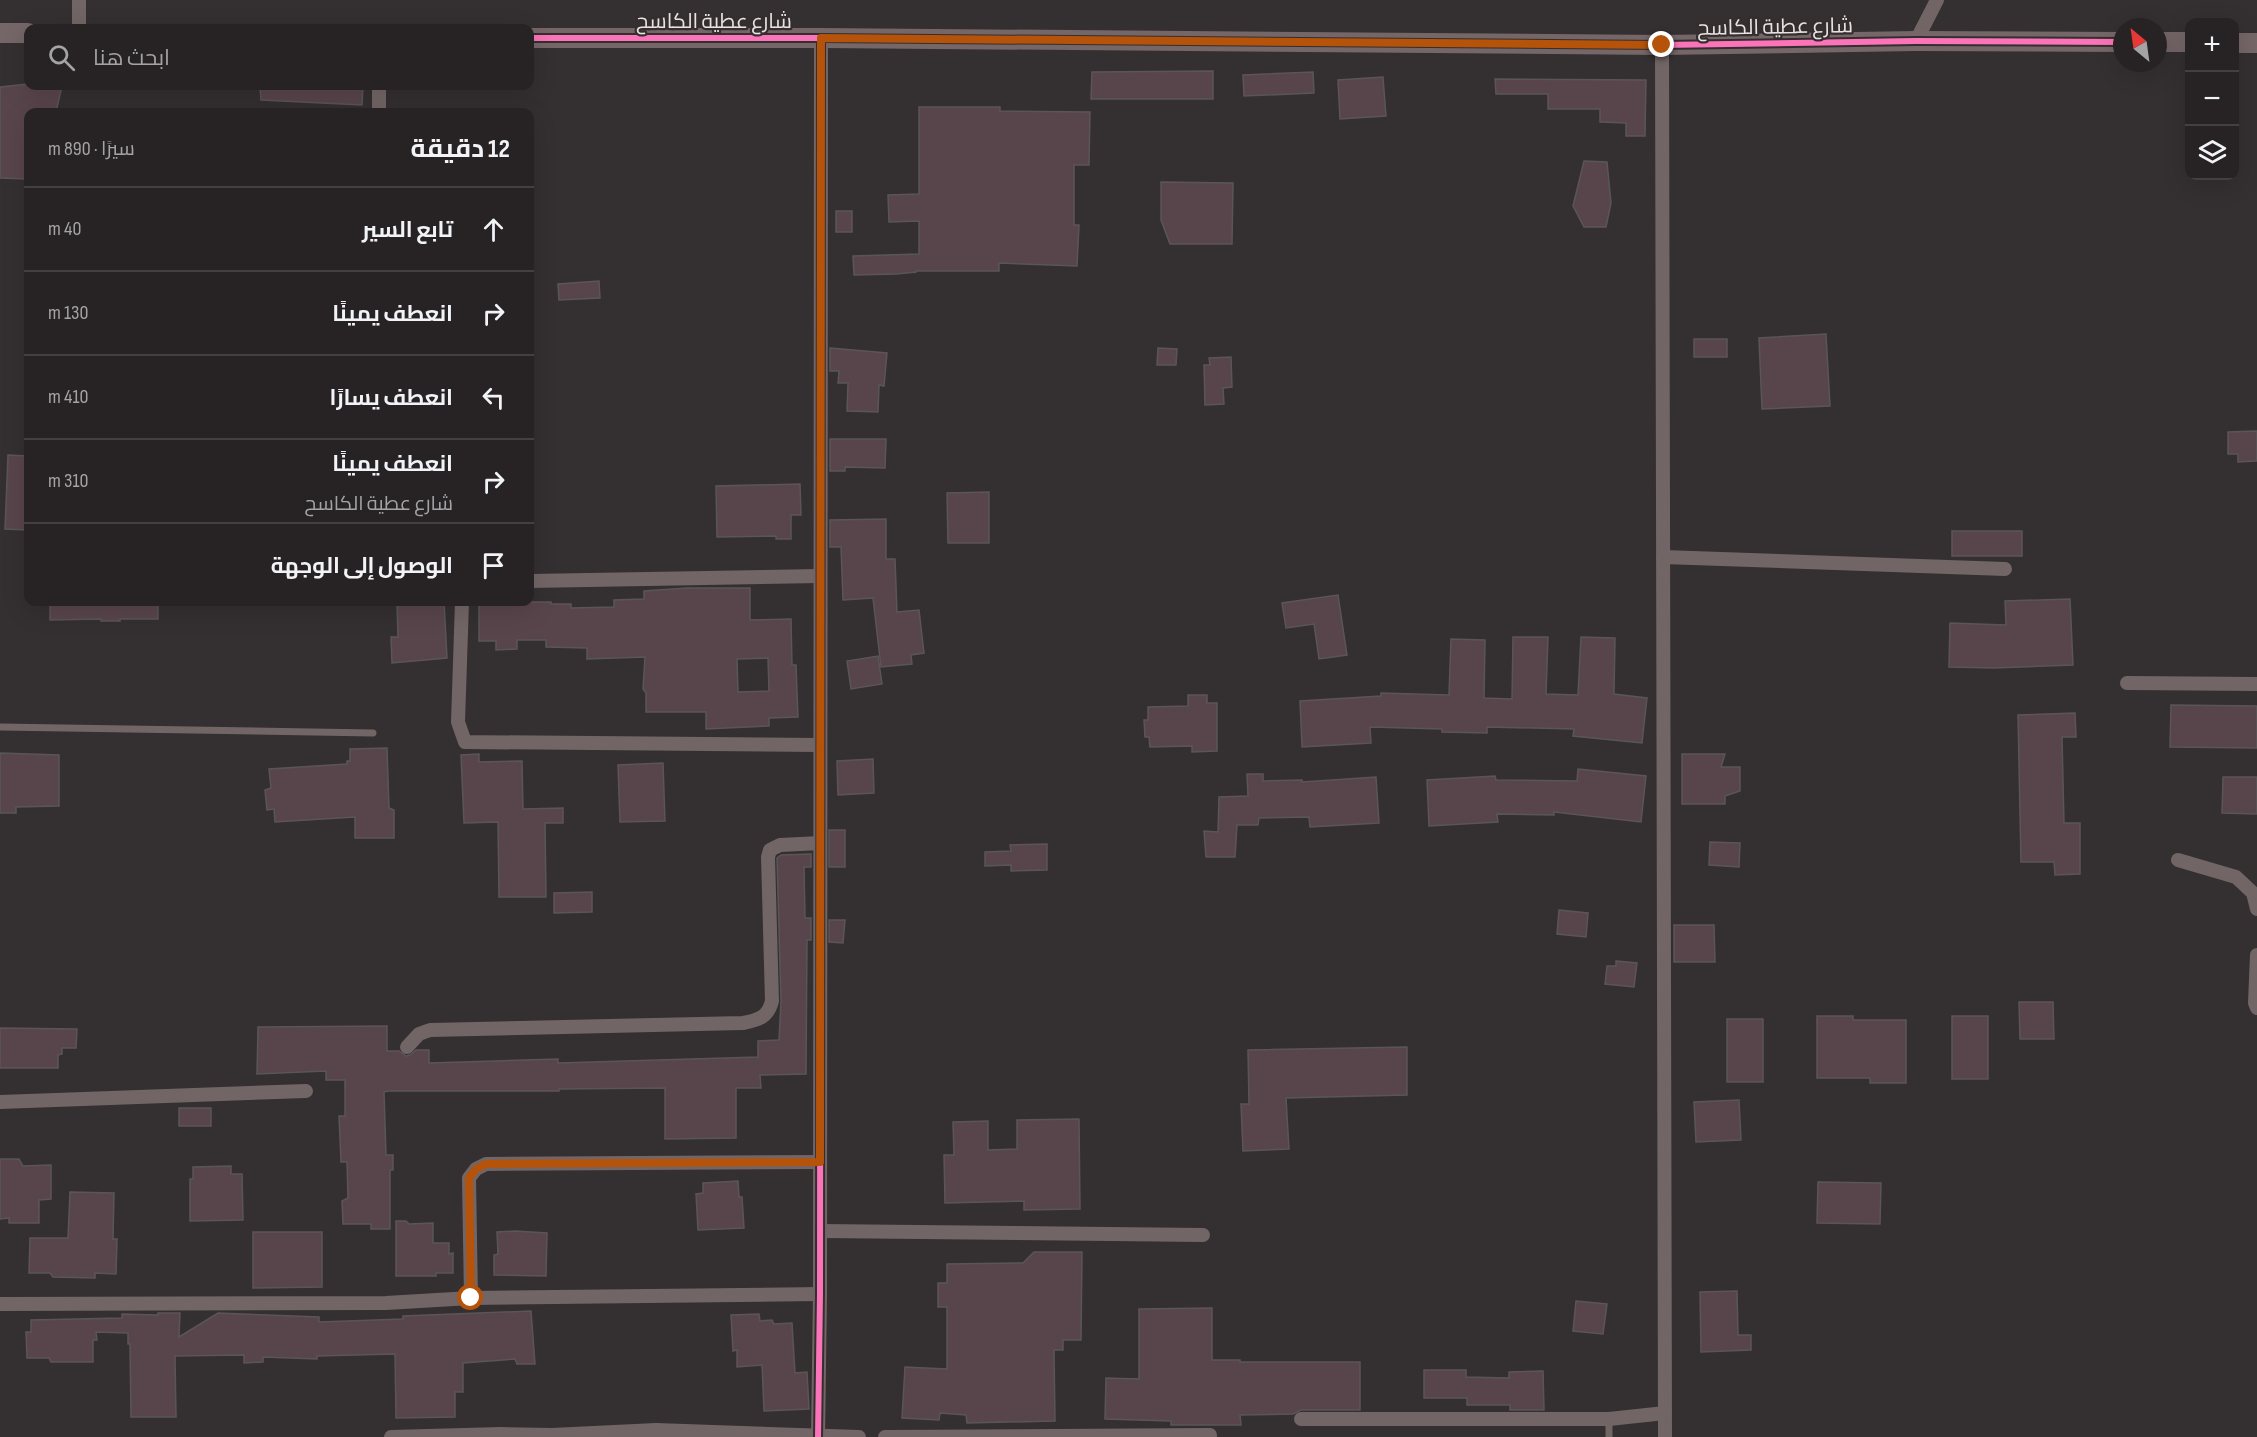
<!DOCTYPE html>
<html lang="ar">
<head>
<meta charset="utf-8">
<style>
  :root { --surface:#272324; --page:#2f2b2c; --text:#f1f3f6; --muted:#a4a4a6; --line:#434041 }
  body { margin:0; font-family:"Sofia Sans Condensed",Cairo,sans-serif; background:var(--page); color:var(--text); direction:rtl }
  .controls { position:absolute; right:18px; top:18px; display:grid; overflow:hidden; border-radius:12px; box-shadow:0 6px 24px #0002 }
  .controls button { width:54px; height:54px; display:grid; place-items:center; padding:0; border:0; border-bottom:2px solid var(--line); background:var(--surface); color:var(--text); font:30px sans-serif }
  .compass { position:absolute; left:2113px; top:18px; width:54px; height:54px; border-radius:50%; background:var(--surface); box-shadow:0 6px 24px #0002; rotate:331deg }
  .stop { position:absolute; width:18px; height:18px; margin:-14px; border:4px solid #b45309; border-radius:50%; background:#fff }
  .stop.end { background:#b45309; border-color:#fff; box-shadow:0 2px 6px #0008 }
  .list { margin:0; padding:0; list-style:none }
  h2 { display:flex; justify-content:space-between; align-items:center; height:78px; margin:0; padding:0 24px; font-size:26px }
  h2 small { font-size:20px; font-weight:400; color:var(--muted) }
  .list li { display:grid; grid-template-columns:39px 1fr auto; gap:18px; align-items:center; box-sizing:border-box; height:84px; padding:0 24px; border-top:2px solid var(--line) }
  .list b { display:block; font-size:22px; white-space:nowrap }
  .list p { margin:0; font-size:20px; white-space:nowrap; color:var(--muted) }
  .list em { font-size:20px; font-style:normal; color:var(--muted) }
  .icon { flex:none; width:33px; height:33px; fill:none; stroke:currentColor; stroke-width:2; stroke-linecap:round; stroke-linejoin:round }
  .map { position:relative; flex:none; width:2257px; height:1437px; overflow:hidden; direction:ltr }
  .search { position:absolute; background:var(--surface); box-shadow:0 6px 24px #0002; left:24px; top:24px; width:510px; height:66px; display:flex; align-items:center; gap:15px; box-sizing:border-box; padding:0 21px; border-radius:12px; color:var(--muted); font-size:22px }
  .panel { position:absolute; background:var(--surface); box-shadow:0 6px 24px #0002; left:24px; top:108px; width:510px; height:498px; border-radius:12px; direction:rtl }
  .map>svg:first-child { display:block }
  .building { fill:#58454b; stroke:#5a5657; stroke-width:1.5; fill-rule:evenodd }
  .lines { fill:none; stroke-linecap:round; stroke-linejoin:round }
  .lane { stroke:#726566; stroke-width:7 }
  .street { stroke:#726566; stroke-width:14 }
  .secondary { stroke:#756668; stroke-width:20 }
  .cycleway-casing { stroke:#352e2f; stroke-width:10 }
  .cycleway { stroke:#fb73b8; stroke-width:6 }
  .route { stroke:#b45309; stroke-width:8 }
  .labels { text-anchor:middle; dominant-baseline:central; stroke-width:4.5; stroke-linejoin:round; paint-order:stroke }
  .street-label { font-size:21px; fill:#e7e2e3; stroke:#352e2f }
</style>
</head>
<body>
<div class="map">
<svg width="2257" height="1437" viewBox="0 0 2257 1437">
  <rect width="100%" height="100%" fill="#342f30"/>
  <g class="building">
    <polygon points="1213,71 1213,99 1091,99 1092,72"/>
    <polygon points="1313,72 1314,93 1244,96 1243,75"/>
    <polygon points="1383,77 1386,116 1340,119 1338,80"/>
    <polygon points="1495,79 1646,80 1645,136 1626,136 1626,123 1600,122 1600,109 1548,109 1548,94 1496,94"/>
    <polygon points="28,84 62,86 56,112 28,112 28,179 0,178 0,87"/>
    <polygon points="260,86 363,86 362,105 261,100"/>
    <polygon points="919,107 1000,107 1000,111 1090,112 1089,165 1074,165 1074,225 1079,225 1077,266 999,263 999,271 916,271 916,272 896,274 854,275 853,256 919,254 919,221 889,222 888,195 919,194"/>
    <polygon points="1584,161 1607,162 1611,203 1606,227 1584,227 1573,206"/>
    <polygon points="1161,182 1233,183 1232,244 1170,244 1161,220"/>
    <rect x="836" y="211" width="16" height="21"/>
    <polygon points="599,281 600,298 559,300 558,284"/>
    <polygon points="1826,334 1830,406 1762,409 1759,338"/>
    <rect x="1694" y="339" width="33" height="18"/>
    <polygon points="830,348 887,353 884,386 879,385 878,412 847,411 848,383 838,383 839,371 830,371"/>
    <polygon points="1158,348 1177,349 1176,365 1157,365"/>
    <polygon points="1231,357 1232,387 1223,388 1224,404 1205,405 1204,365 1210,365 1209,358"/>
    <polygon points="2257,431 2257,461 2238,462 2238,454 2228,454 2228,432"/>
    <polygon points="830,439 886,439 885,468 845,467 845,471 830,471"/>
    <polygon points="8,455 28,456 28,530 5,529"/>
    <polygon points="800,484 801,515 791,515 791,539 776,539 776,536 717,537 716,486"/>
    <polygon points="989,492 989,543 948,543 947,493"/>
    <polygon points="886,519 886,559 895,559 897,612 919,610 924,653 911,655 912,664 881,667 873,598 843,600 841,547 830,547 830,520"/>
    <rect x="1952" y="531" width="70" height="25"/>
    <path d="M687,588H750V620L791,619L792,665H796L798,717L769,718V726L706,729V712H646V693L643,689L645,657L587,659V648L546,647V640H517V649L496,650V641H479V602H551V604H571V608L614,607V600L644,599V591ZM768,658L769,691L738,692L737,659Z"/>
    <polygon points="1338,595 1347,655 1319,659 1314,624 1286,628 1282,603"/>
    <polygon points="2070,599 2073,665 1994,668 1949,667 1950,623 2006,625 2005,601"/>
    <polygon points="50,602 158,602 158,619 120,619 120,621 101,621 101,619 50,620"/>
    <polygon points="397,602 444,602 447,658 392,663 391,637 398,637"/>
    <polygon points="1513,637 1548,637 1546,694 1578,695 1581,637 1615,638 1614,694 1647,698 1642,743 1573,736 1574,729 1487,727 1487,733 1442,732 1442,729 1370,727 1371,743 1302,747 1300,701 1381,696 1381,693 1449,695 1451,639 1485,640 1484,698 1512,699"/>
    <polygon points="878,656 882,684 851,689 847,661"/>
    <polygon points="1188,695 1207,695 1207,703 1217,703 1217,751 1192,752 1192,746 1150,747 1149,737 1145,737 1144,720 1148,720 1148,707 1188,706"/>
    <polygon points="2171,705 2257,706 2257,748 2170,747"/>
    <polygon points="2075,713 2076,737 2062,737 2064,823 2080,823 2080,874 2055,875 2054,862 2021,862 2018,715"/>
    <polygon points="387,748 389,808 394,810 394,838 355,838 355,817 275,822 274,809 267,810 265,790 271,788 269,769 347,764 347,761 350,761 350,749"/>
    <polygon points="0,753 59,755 59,806 16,807 16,813 0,813"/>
    <polygon points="479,754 479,762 522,761 523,809 563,808 563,823 545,823 546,897 499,897 498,822 464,823 461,755"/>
    <polygon points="1682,754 1725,754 1721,767 1740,767 1740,791 1725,796 1725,804 1682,804"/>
    <polygon points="873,759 874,793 838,795 837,761"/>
    <polygon points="663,763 665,821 620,822 618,765"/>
    <polygon points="1578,769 1646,776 1641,822 1554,812 1554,815 1497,814 1498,822 1429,826 1427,780 1495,776 1496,780 1577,781"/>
    <polygon points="1247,774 1263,774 1263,781 1302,780 1302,782 1376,777 1379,823 1310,827 1309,817 1259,818 1258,825 1237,825 1235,857 1206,857 1204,831 1218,832 1219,797 1248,796"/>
    <polygon points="2223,777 2257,777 2257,814 2222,813"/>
    <rect x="829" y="830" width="16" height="37"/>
    <polygon points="1710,842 1740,843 1739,867 1709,865"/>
    <polygon points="1047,844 1047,870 1011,871 1011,865 985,866 985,852 1011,851 1010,845"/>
    <polygon points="811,854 811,867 804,867 805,918 811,918 811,940 807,940 806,1074 760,1075 761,1088 736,1088 736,1138 665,1139 665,1088 559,1089 559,1091 388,1091 384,1092 386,1155 393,1155 393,1170 390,1170 390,1229 371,1229 371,1224 343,1224 342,1201 348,1198 347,1162 341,1162 339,1116 345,1116 345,1080 326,1080 326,1071 257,1074 258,1027 387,1026 387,1051 399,1051 406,1056 410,1055 416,1050 429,1050 429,1063 558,1059 558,1063 758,1057 758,1041 779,1040 781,1001 777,858 781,855"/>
    <polygon points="592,892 592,912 554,913 554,893"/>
    <polygon points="1559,910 1588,913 1586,937 1557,934"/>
    <polygon points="829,920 845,920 843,943 829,942"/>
    <polygon points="1674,925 1714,925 1715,962 1674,962"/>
    <polygon points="1616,961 1637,963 1634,987 1605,984 1607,966 1616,966"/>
    <polygon points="2019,1002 2053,1002 2054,1039 2020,1039"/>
    <polygon points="1817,1016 1853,1016 1853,1020 1906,1020 1906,1083 1870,1083 1870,1078 1817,1078"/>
    <rect x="1952" y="1016" width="36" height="63"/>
    <rect x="1727" y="1019" width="36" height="63"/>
    <polygon points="0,1028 77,1029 76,1048 62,1048 62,1054 58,1055 58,1068 0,1068"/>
    <polygon points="1407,1047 1407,1095 1286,1098 1289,1149 1243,1151 1241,1104 1249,1104 1248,1050"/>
    <polygon points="1739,1100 1741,1140 1696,1142 1694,1102"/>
    <rect x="179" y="1108" width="32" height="18"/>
    <polygon points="1079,1119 1080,1209 1024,1210 1024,1201 945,1203 944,1155 954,1155 953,1122 988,1121 988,1150 1017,1149 1017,1120"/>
    <polygon points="0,1159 19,1159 23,1166 51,1165 51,1199 39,1200 39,1223 9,1223 9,1218 0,1219"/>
    <polygon points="231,1166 231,1174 242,1174 243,1220 190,1221 190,1179 193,1179 193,1167"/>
    <polygon points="738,1181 739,1197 742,1197 744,1228 698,1230 696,1194 703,1193 703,1183"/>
    <polygon points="1818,1182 1881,1183 1880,1224 1817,1223"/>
    <polygon points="70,1192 114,1193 113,1239 117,1239 116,1274 95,1273 95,1278 53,1277 50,1273 29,1273 30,1238 68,1238"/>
    <polygon points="396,1221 406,1221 409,1224 433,1223 433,1243 449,1243 449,1254 453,1253 453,1273 436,1273 436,1276 396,1276"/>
    <polygon points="515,1231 547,1233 546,1276 494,1275 494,1255 498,1254 497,1232"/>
    <polygon points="253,1232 322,1232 322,1287 253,1288"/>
    <polygon points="1034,1252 1082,1252 1081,1340 1063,1340 1063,1350 1054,1350 1055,1421 967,1423 966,1415 940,1413 939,1420 902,1418 905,1367 947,1369 947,1307 938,1307 938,1283 947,1283 947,1264 1023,1263"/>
    <polygon points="1737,1291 1738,1335 1751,1335 1751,1350 1701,1352 1700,1292"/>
    <polygon points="1576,1301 1607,1304 1603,1334 1573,1331"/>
    <polygon points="1212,1308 1212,1360 1240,1360 1240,1362 1360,1362 1360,1410 1301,1410 1293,1414 1240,1415 1241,1425 1171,1425 1171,1421 1105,1419 1106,1378 1139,1379 1139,1309"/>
    <polygon points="531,1311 535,1364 517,1364 515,1359 463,1363 463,1392 455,1392 455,1417 396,1418 395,1354 317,1356 317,1359 263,1357 263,1362 244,1363 244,1355 175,1356 176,1417 131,1417 130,1344 128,1344 128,1333 96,1332 97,1340 93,1340 93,1362 51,1362 49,1358 27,1358 26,1332 31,1332 31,1320 122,1318 122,1314 158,1315 158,1313 180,1313 179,1337 218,1313 319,1317 319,1322 403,1319 403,1316"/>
    <polygon points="759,1314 760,1321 772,1320 774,1324 792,1323 795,1373 807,1372 809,1409 764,1411 762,1365 737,1367 737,1350 733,1351 731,1315"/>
    <polygon points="1424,1370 1466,1370 1466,1377 1509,1378 1509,1372 1543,1371 1544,1410 1510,1410 1510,1405 1467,1405 1467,1398 1424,1398"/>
  </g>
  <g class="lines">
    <g class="lane">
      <polyline points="0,727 373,733"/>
      <polyline points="1609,1419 1609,1437"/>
    </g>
    <g class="street">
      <polyline points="79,0 79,28"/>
      <polyline points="1916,41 1937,0"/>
      <polyline points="1662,45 1665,1437"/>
      <polyline points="379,86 379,112"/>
      <polyline points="1663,557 2005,569"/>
      <polyline points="530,581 820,576"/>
      <polyline points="462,602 458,722 465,742 820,745"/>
      <polyline points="2127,683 2257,684"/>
      <polyline points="2178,860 2236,877 2253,893 2257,909"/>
      <polyline points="2257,955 2255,1003 2257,1008"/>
      <path d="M407,1047L419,1034L430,1030L743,1023C759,1020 768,1017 772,1001L768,857L770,850L780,845L820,843"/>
      <polyline points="0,1102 306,1091"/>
      <polyline points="820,1231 1203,1235"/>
      <polyline points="471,1298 469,1178 476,1169 486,1164 820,1162"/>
      <polyline points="0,1304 386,1303 471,1298 820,1294"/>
      <polyline points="1301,1419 1609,1419 1665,1413"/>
      <polyline points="391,1437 501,1434 552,1435 656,1430 859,1437"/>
      <polyline points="818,1437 820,1294 821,38"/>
      <polyline points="885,1437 1210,1435"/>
    </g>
    <g class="secondary">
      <polyline points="0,33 28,33"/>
      <polyline points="530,38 821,38 1662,45 1916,41 2122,42"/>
      <polyline points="2158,42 2190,42"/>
      <polyline points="2234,43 2257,43"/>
    </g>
    <defs>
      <g id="cycleway">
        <polyline points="530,38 821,38 1662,45 1916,41 2122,42"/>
        <polyline points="818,1437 820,1294 821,38"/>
      </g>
    </defs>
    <use href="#cycleway" class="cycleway-casing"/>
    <use href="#cycleway" class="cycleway"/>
  </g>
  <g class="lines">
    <polyline class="route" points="471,1298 469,1178 476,1169 486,1164 820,1162 821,38 1662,45"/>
  </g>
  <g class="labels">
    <g class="street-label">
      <text x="714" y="21">شارع عطية الكاسح</text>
      <text transform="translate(1775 27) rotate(-1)">شارع عطية الكاسح</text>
    </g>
  </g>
</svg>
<div class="controls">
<button>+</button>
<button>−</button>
<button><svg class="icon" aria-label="layers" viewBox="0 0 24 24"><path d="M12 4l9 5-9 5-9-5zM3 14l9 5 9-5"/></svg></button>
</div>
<svg class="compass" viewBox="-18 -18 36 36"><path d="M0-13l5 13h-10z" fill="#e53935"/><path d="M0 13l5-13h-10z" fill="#a4a4a6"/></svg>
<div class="stop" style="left:471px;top:1298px"></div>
<div class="stop end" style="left:1662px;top:45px"></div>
<div class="search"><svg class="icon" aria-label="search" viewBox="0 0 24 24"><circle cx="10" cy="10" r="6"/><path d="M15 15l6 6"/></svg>ابحث هنا</div>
<section class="panel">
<h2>12 دقيقة<small>سيرًا · 890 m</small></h2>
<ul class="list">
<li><svg class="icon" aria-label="ahead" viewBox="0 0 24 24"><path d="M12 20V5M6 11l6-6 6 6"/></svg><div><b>تابع السير</b></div><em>40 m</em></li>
<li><svg class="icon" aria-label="right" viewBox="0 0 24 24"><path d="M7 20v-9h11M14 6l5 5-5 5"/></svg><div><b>انعطف يمينًا</b></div><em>130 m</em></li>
<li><svg class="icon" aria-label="left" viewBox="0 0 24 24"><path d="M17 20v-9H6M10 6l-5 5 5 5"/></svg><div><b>انعطف يسارًا</b></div><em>410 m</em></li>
<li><svg class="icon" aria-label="right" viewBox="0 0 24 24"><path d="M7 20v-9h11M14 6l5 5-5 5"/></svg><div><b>انعطف يمينًا</b><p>شارع عطية الكاسح</p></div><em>310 m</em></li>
<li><svg class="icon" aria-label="arrive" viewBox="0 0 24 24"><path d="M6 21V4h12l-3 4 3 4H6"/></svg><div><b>الوصول إلى الوجهة</b></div></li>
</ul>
</section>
</div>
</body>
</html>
